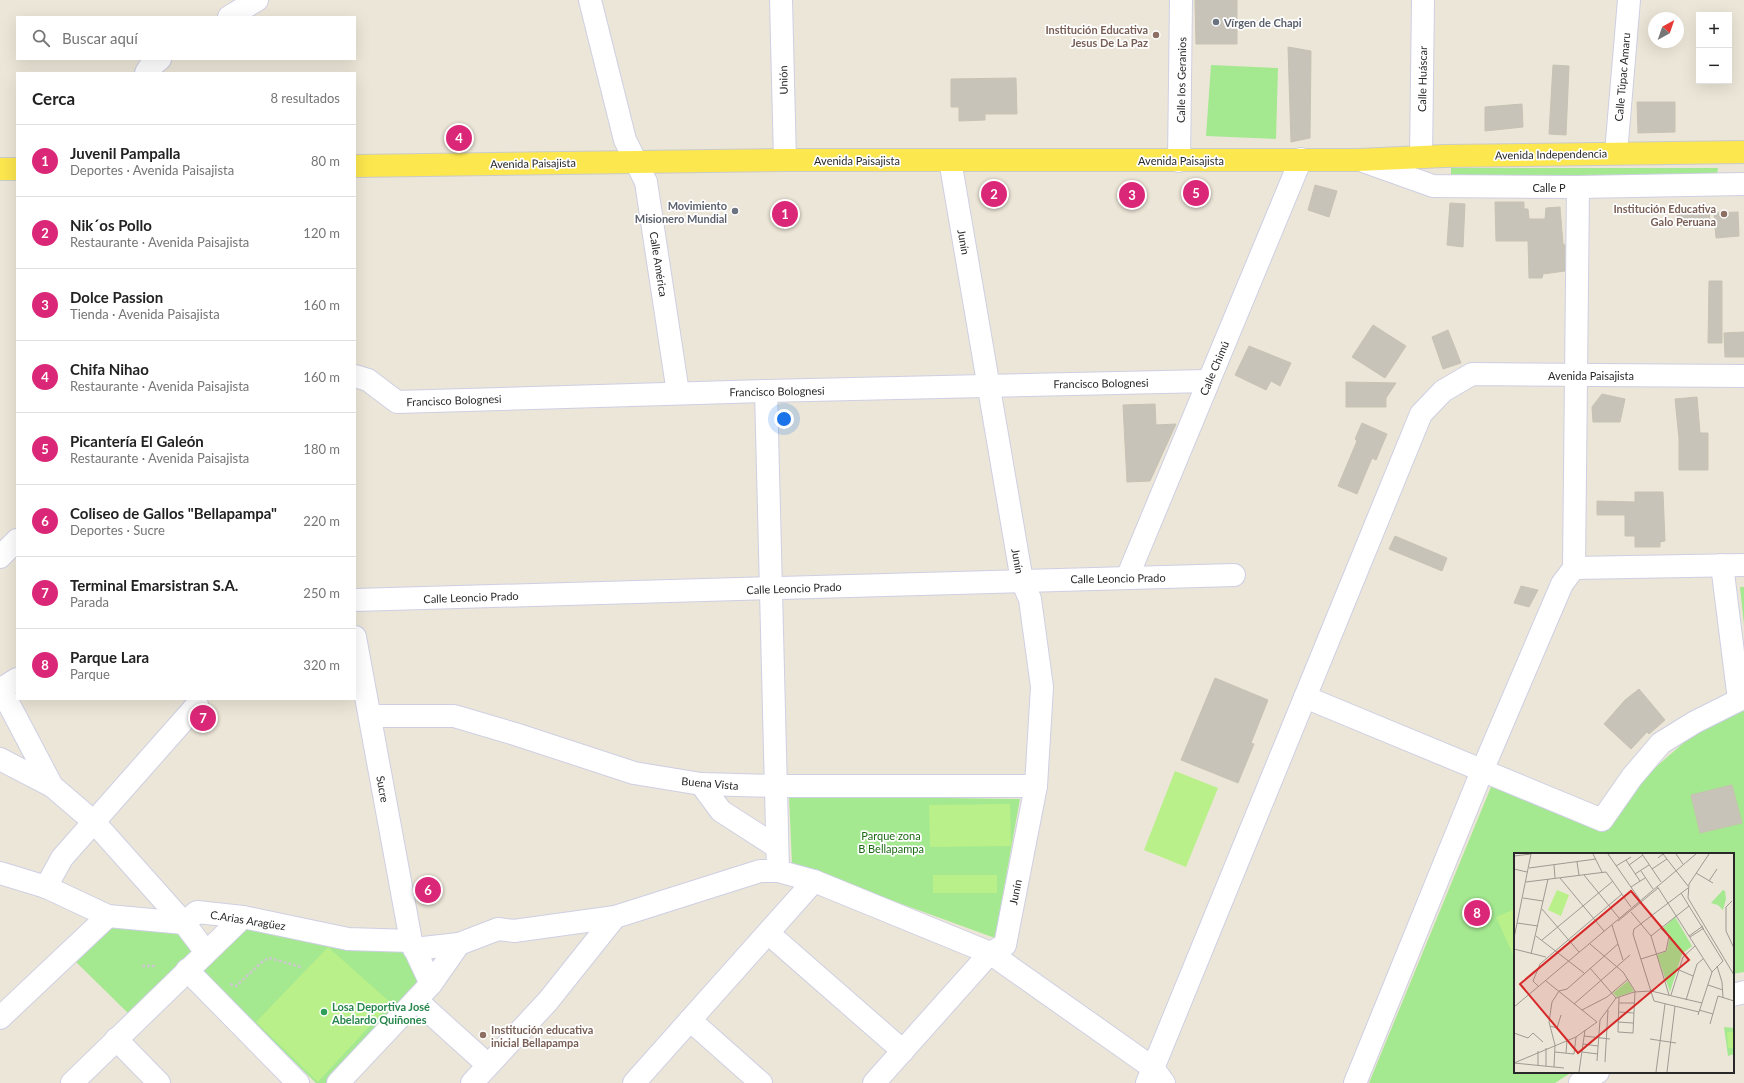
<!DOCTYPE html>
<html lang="es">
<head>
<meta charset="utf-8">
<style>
  :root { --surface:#fff; --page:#f2f2f2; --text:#222; --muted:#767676; --line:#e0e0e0; --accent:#db2777 }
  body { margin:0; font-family:Lato,sans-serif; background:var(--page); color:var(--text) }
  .controls { position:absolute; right:12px; top:12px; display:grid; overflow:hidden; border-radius:0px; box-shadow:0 4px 16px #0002 }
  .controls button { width:36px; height:36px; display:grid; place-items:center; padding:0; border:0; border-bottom:1px solid var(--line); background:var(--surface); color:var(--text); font:20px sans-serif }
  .compass { position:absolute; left:1648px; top:12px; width:36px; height:36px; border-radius:50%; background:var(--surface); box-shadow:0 4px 16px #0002; rotate:40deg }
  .you { position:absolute; left:784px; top:419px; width:14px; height:14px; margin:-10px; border:3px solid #fff; border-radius:50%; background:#1a73e8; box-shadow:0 0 0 6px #1a73e833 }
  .badge { display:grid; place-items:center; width:26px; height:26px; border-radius:50%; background:var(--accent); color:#fff; font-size:13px; font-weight:700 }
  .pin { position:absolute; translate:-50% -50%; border:2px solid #fff; box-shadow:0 1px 4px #0006 }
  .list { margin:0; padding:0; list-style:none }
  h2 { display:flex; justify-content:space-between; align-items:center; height:52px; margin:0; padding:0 16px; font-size:17px }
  h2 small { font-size:13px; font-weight:400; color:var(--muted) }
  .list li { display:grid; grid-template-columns:26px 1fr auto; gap:12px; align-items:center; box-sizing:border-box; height:72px; padding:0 16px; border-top:1px solid var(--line) }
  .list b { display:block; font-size:15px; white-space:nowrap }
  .list p { margin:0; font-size:13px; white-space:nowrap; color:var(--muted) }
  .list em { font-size:13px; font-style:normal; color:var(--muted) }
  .icon { flex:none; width:22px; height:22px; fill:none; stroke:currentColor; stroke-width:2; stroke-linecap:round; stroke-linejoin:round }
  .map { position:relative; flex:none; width:1744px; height:1083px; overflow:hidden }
  .search { position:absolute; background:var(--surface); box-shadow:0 4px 16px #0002; left:16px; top:16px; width:340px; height:44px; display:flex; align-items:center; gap:10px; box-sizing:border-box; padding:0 14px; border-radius:0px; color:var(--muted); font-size:15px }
  .panel { position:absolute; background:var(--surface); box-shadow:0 4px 16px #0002; left:16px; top:72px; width:340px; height:628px; border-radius:0px }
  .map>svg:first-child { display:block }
  .grass { fill:#a4e890 }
  .pitch { fill:#b9f08a }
  .building { fill:#c7c3b8; stroke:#c7c2b2 }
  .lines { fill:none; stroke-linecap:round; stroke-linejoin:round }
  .minor-casing { stroke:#cecfe3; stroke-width:24 }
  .major-casing { stroke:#cbcbcb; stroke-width:24 }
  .path { stroke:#cbcbcb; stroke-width:2.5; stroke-dasharray:3 2; stroke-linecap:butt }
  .minor { stroke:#fff; stroke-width:22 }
  .major { stroke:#fce74e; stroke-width:22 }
  .worship-dot { fill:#6b7280; stroke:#fff; stroke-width:1.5 }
  .education-dot { fill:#8d6e63; stroke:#fff; stroke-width:1.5 }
  .leisure-dot { fill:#2e9e5b; stroke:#fff; stroke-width:1.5 }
  .labels { text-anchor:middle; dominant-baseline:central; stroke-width:3.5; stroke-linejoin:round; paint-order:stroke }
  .worship-label { font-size:11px; font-weight:bold; fill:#5b616d; stroke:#fff; text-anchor:start }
  .education-label { font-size:11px; font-weight:bold; fill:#785e54; stroke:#fff; text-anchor:end }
  .street-label { font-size:11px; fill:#282828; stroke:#fff }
  .park-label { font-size:11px; fill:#1c6a14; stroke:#fff }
  .leisure-label { font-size:11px; font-weight:bold; fill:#27864d; stroke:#fff; text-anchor:start }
  .inset-road { fill:none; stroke:#9e9a92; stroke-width:1 }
  .view { fill:#d62828; fill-opacity:0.15; stroke:#d62828; stroke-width:2 }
  .inset-edge { fill:none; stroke:#282828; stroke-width:2 }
</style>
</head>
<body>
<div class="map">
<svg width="1744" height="1083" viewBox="0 0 1744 1083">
  <rect width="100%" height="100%" fill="#ece6d8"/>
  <g class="grass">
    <polygon points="1211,65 1278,68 1276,139 1206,136"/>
    <polygon points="1451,168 1718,168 1717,175 1451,175"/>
    <polygon points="1740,587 1744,587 1744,625"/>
    <polygon points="1744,707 1744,972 1733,974 1733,854 1515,854 1515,1072 1572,1072 1555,1083 1369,1083 1491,787 1607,828 1648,774 1697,731"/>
    <polygon points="789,796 1020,799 995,938 792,864"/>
    <polygon points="241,924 410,952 421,977 327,1083 316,1083 198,968"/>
    <polygon points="109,926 186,932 197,953 132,1017 73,959"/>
  </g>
  <g class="pitch">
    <polygon points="1175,771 1218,788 1186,867 1144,850"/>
    <polygon points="1010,804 1011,846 930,847 929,805"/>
    <rect x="933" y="875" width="64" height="18"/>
    <polygon points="1515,909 1515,959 1496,917"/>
    <polygon points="328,947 391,1003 318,1082 256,1022"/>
  </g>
  <g class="building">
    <polygon points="1195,0 1237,0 1237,44 1196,44"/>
    <polygon points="1288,47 1311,51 1310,138 1291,142"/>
    <polygon points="1553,65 1569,66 1566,135 1549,134"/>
    <polygon points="1016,78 1017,114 985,114 985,120 959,121 959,107 951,107 951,79"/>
    <polygon points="1637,102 1675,102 1675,132 1638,133"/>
    <polygon points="1522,104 1523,127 1485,131 1485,107"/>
    <polygon points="1315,185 1337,191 1329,217 1308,210"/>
    <polygon points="1495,202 1524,202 1524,209 1528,209 1529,219 1545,219 1546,208 1560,207 1563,244 1565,245 1565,271 1543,274 1542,278 1529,278 1528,241 1496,241"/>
    <polygon points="1450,203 1465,204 1463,247 1447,245"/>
    <polygon points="1709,208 1710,224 1678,226 1677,210"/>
    <polygon points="1738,212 1739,236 1716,238 1714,213"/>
    <polygon points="1709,281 1722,281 1722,343 1708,343"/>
    <polygon points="1373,325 1406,346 1385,378 1352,357"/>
    <polygon points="1448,330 1461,363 1443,369 1432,337"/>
    <polygon points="1744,332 1744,357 1725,357 1724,333"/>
    <polygon points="1249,346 1291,363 1280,386 1271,381 1266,390 1235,375"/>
    <polygon points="1346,382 1396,383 1386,398 1386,407 1346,407"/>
    <polygon points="1602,394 1625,399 1620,422 1593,422 1592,407"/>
    <polygon points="1697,397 1700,433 1708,433 1708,470 1679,470 1679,439 1675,399"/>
    <polygon points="1155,404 1156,425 1176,424 1150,481 1127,482 1123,405"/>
    <polygon points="1362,423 1387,434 1376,460 1372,458 1357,494 1338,486 1357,441 1355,439"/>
    <polygon points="1635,492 1663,492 1665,541 1660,542 1660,547 1635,547 1635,536 1625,536 1625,515 1597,515 1597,501 1635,502"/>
    <polygon points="1395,536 1447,558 1442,571 1389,549"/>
    <polygon points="1521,586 1538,590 1529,607 1514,603"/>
    <polygon points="1215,678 1268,700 1251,743 1254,744 1238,783 1181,760"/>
    <polygon points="1639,689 1665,720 1649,734 1647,732 1631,749 1604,724 1625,700"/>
    <polygon points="1732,785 1742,823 1700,833 1691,795"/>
  </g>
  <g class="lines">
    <defs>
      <g id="minor">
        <polyline points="590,0 625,140 646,182 678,393"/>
        <polyline points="781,0 785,160"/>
        <polyline points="229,17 257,0"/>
        <polyline points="146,73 149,68 160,59"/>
        <polyline points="1616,153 1629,0"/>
        <polyline points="1421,157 1423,0"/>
        <polyline points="1360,160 1433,186 1578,187 1744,184"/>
        <polyline points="1179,161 1181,0"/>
        <polyline points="355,376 368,380 397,402 766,391 1208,381"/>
        <polyline points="766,391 778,871"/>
        <polyline points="0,557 17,540"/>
        <polyline points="1574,568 1578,187"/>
        <polyline points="1127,578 1301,159"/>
        <polyline points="355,600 1234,575"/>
        <polyline points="355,637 411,941 431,984"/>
        <polyline points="1,689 52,786"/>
        <polyline points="1,689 17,679"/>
        <polyline points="1305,697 1602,820 1632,777 1661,743 1695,722 1739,700 1722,565"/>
        <polyline points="370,716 454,716 515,734 634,773 701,784 777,786 1036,786"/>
        <polyline points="0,759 52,786 94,822 184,923 206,952"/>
        <polyline points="701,784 721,811 777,847"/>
        <polyline points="0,873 46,887 108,916 184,923 197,912 243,917 348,939 411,941"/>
        <polyline points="46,887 62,858 197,705"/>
        <polyline points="768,933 903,1051"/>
        <polyline points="414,949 459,944"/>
        <polyline points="187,970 298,1083"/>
        <polyline points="1733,995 1744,992"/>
        <polyline points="416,1000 488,1065"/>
        <polyline points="0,1018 108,916"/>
        <polyline points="690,1020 761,1083"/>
        <polyline points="116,1039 159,1083"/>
        <polyline points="72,1083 243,917"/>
        <polyline points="338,1083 431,984 459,944 498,929 514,931 615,917 760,871 778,871 814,881 990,953 1153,1068 1164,1083"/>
        <polyline points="472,1083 548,1001 615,917"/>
        <polyline points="634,1083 814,881"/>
        <polyline points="874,1083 990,953 1005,945 1036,786 1042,687 1030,599 1022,581 950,160"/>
        <polyline points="1147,1083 1421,414 1443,391 1472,374 1744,376"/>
        <polyline points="1355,1083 1482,771 1562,584 1574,568 1744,565"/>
        <polyline points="1580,1083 1598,1072"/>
      </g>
      <g id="major">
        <polyline points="355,166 785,160 1358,160 1444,156 1744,152"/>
        <polyline points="0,169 17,169"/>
      </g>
    </defs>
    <use href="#minor" class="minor-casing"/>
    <use href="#major" class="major-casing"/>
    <g class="path">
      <polyline points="142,966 156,966"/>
      <polyline points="230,984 236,986 263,961 269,958 301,967"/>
    </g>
    <use href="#minor" class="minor"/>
    <use href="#major" class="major"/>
  </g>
  <g class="worship-dot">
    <circle cx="1216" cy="22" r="4"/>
    <circle cx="735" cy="211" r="4"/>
  </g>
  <g class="education-dot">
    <circle cx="1156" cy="35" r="4"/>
    <circle cx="1724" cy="214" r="4"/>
    <circle cx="483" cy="1035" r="4"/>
  </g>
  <circle class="leisure-dot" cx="324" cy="1012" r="4"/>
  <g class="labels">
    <g class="worship-label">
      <text x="1224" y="22">Vírgen de Chapi</text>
      <text x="727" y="205" text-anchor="end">Movimiento<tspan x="727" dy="13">Misionero Mundial</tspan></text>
    </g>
    <g class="education-label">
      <text x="1148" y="29">Institución Educativa<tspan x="1148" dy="13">Jesus De La Paz</tspan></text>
      <text x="1716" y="208">Institución Educativa<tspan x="1716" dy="13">Galo Peruana</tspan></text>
      <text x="491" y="1029" text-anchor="start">Institución educativa<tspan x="491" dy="13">inicial Bellapampa</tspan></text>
    </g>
    <g class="street-label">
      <text transform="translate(1622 77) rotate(-85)">Calle Túpac Amaru</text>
      <text transform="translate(1422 79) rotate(-89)">Calle Huáscar</text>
      <text transform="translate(783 80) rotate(-91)">Unión</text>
      <text transform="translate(1181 80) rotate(-89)">Calle los Geranios</text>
      <text transform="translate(1551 154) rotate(-1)">Avenida Independencia</text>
      <text x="857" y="160">Avenida Paisajista</text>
      <text x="1181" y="160">Avenida Paisajista</text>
      <text transform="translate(533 163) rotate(-1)">Avenida Paisajista</text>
      <text x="1549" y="187">Calle P</text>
      <text transform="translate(964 242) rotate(80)">Junín</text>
      <text transform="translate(659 264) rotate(81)">Calle América</text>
      <text transform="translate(1214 368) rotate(-67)">Calle Chimú</text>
      <text x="1591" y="375">Avenida Paisajista</text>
      <text transform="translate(1101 383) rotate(-1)">Francisco Bolognesi</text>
      <text transform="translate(777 391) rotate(-1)">Francisco Bolognesi</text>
      <text transform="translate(454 400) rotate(-2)">Francisco Bolognesi</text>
      <text transform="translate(1018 561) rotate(80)">Junín</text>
      <text transform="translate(1118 578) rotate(-1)">Calle Leoncio Prado</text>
      <text transform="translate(794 588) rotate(-2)">Calle Leoncio Prado</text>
      <text transform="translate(471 597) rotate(-2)">Calle Leoncio Prado</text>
      <text transform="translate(710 783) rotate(5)">Buena Vista</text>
      <text transform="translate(383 789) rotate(80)">Sucre</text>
      <text transform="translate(1015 892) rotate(-79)">Junín</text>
      <text transform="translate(248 920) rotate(9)">C.Arias Aragüez</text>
    </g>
    <g class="park-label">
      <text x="891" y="835">Parque zona<tspan x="891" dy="13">B Bellapampa</tspan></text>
    </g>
    <g class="leisure-label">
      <text x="332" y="1006">Losa Deportiva José<tspan x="332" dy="13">Abelardo Quiñones</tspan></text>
    </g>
  </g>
  <g transform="translate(1514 853)">
    <rect width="220" height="220" fill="#ece6d8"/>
    <path d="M209,37L211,38L212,46L209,57L204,52L197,50ZM161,64L178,93L168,101L156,139L143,102L153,98L156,82L149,75ZM114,128L120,138L103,144L99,140ZM210,174L220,175V201L214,203Z" fill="#a4e890"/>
    <path d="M43,37L55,42L47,63L34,57ZM213,179H220V195H214Z" fill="#b9f08a"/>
    <path class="inset-road" d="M79,1L88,19M94,1L126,47M128,1L147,29M162,1L169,11M195,1L175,31L174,45L220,122M0,3L17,1L0,85M144,5L149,1L174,33M112,7L126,28M63,9L65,22M40,12L41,25M115,12L129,2M102,13L117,4M15,15L82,6M0,16L13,19M138,16L153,6M127,18L139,36M182,20L199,30M121,21L135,12M70,22L105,65M46,25L90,78M195,28L203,16M12,29L92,19L117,54M143,33L198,119M117,34L131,25M174,35L120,76L119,81L140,148L185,159M167,40L209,108L198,119L184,162M9,45L29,48M218,48L212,54V78L220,95M28,56L65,99M117,59L137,83M104,68L144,35M3,70L24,73M98,72L109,107M22,83L70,120M175,83L189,73M176,84L190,75M28,87L99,28M76,91L109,119L121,138L119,180L104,179L105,144M0,96L32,104M17,101L34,26M127,106L152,98L155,83L146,75M203,113L208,129L209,145M76,115L102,145M165,117L179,123M32,128L83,169M194,132L209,137M25,134L19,128L26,111L108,41M155,142L137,83L175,53M157,142L169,104L181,93M172,147L183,111L189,106M105,150H120M60,151L116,102M0,154L182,1M68,157L93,144L114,126M185,157L199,161M105,159L120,160M104,169L119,170M196,171L204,143L220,148M36,173L43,175L47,162M0,180L14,185L19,180L29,189M70,183L96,186M136,186L162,190M69,191L84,193M41,199L60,201L62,184M68,199L84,201M52,200L53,187M83,208L86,167L102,145L120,139L137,138L188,150M91,209L94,157M0,210L62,184L83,169M0,210L50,215M24,213V198M32,213V195M40,214L41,192L35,169L38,149L45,138L53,136L104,91M65,219L71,177M142,219L151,151M153,219L161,153"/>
    <path class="view" d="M117,38L175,107L64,200L6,131Z"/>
    <rect width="220" height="220" class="inset-edge"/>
  </g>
</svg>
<div class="controls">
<button>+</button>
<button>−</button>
</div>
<svg class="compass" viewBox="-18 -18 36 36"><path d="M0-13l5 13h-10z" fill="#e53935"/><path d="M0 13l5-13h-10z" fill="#767676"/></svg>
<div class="you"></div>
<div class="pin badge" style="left:785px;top:214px">1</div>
<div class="pin badge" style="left:994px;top:194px">2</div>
<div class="pin badge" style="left:1132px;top:195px">3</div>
<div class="pin badge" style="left:459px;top:138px">4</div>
<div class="pin badge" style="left:1196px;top:193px">5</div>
<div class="pin badge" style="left:428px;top:890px">6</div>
<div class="pin badge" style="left:203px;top:718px">7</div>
<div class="pin badge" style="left:1477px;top:913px">8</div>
<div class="search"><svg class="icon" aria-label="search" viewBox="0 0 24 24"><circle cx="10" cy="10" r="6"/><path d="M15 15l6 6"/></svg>Buscar aquí</div>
<section class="panel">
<h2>Cerca<small>8 resultados</small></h2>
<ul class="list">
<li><span class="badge">1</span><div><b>Juvenil Pampalla</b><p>Deportes · Avenida Paisajista</p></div><em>80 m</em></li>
<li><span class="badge">2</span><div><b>Nik´os Pollo</b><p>Restaurante · Avenida Paisajista</p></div><em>120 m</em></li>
<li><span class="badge">3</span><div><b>Dolce Passion</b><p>Tienda · Avenida Paisajista</p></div><em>160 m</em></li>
<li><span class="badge">4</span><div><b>Chifa Nihao</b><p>Restaurante · Avenida Paisajista</p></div><em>160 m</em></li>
<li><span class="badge">5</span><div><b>Picantería El Galeón</b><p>Restaurante · Avenida Paisajista</p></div><em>180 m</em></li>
<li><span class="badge">6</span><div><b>Coliseo de Gallos &quot;Bellapampa&quot;</b><p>Deportes · Sucre</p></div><em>220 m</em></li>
<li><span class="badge">7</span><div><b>Terminal Emarsistran S.A.</b><p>Parada</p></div><em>250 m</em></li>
<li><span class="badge">8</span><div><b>Parque Lara</b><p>Parque</p></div><em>320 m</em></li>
</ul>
</section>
</div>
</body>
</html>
